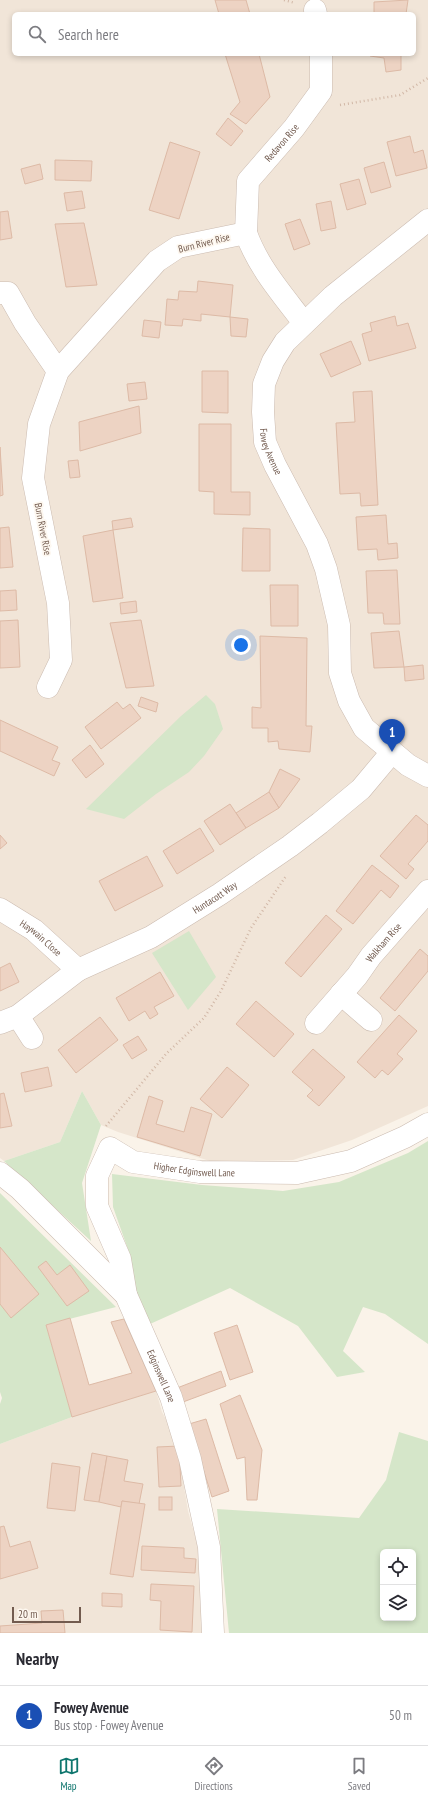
<!DOCTYPE html>
<html lang="en">
<head>
<meta charset="utf-8">
<style>
  :root { --surface:#fff; --page:#f7f7f7; --text:#2b2b33; --muted:#7c7c81; --line:#e1e1e2; --accent:#0f766e }
  body { margin:0; font-family:"PT Sans Narrow",sans-serif; background:var(--page); color:var(--text) }
  .controls { position:absolute; right:12px; bottom:12px; display:grid; overflow:hidden; border-radius:6px; box-shadow:0 2px 6px #0003 }
  .controls button { width:36px; height:36px; display:grid; place-items:center; padding:0; border:0; border-bottom:1px solid var(--line); background:var(--surface); color:var(--text); font:20px sans-serif }
  .scale { position:absolute; left:12px; bottom:10px; width:69px; box-sizing:border-box; padding-left:4px; border:2px solid #725b4f; border-top:0; font-size:11px; line-height:14px; white-space:nowrap; color:#725b4f; -webkit-text-stroke:3px #fdf7ef; paint-order:stroke }
  .you { position:absolute; left:241px; top:645px; width:14px; height:14px; margin:-10px; border:3px solid #fff; border-radius:50%; background:#1a73e8; box-shadow:0 0 0 6px #1a73e833 }
  .badge { display:grid; place-items:center; width:26px; height:26px; border-radius:50%; background:var(--accent); color:#fff; font-size:13px; font-weight:700 }
  .pin { position:absolute; translate:-50% -33px; filter:drop-shadow(0 1px 2px #0008) }
  .pin::after { content:''; position:absolute; top:21px; width:14px; height:12px; background:inherit; clip-path:polygon(0 0,100% 0,50% 100%) }
  .list { margin:0; padding:0; list-style:none }
  h2 { display:flex; justify-content:space-between; align-items:center; height:52px; margin:0; padding:0 16px; font-size:17px }
  h2 small { font-size:13px; font-weight:400; color:var(--muted) }
  .list li { display:grid; grid-template-columns:26px 1fr auto; gap:12px; align-items:center; box-sizing:border-box; height:60px; padding:0 16px; border-top:1px solid var(--line) }
  .list b { display:block; font-size:15px; white-space:nowrap }
  .list p { margin:0; font-size:13px; white-space:nowrap; color:var(--muted) }
  .list em { font-size:13px; font-style:normal; color:var(--muted) }
  .icon { flex:none; width:22px; height:22px; fill:none; stroke:currentColor; stroke-width:2; stroke-linecap:round; stroke-linejoin:round }
  .map { position:relative; flex:none; width:428px; height:1633px; overflow:hidden }
  .search { position:absolute; background:var(--surface); box-shadow:0 2px 6px #0003; left:12px; right:12px; top:12px; height:44px; display:flex; align-items:center; gap:10px; box-sizing:border-box; padding:0 14px; border-radius:6px; color:var(--muted); font-size:15px }
  .sheet { height:112px; background:var(--surface) }
  nav { display:flex; justify-content:space-around; align-items:center; box-sizing:border-box; height:56px; border-top:1px solid var(--line); background:var(--surface); font-size:11px; color:var(--muted) }
  nav a { display:grid; justify-items:center; gap:2px }
  nav .on { color:var(--accent) }
  .map>svg:first-child { display:block }
  .residential { fill:#f1e5d8; fill-rule:evenodd }
  .green { fill:#d5e6c9; fill-rule:evenodd }
  .building { fill:#edd3c3; stroke:#ddbaa6 }
  .lines { fill:none; stroke-linecap:round; stroke-linejoin:round }
  .minor-casing { stroke:#cbbbb0; stroke-width:23 }
  .path { stroke:#d1b7a6; stroke-width:2.5; stroke-dasharray:1 3; stroke-linecap:butt }
  .minor { stroke:#fff; stroke-width:22 }
  .labels { text-anchor:middle; dominant-baseline:central; stroke-width:3.5; stroke-linejoin:round; paint-order:stroke }
  .street-label { font-size:10px; fill:#725b4f; stroke:#fdf7ef }
</style>
</head>
<body>
<div class="map">
<svg width="428" height="1633" viewBox="0 0 428 1633">
  <rect width="100%" height="100%" fill="#faf3e9"/>
  <g class="residential">
    <path d="M0,0H428V1106L352,1140L293,1160L213,1162L118,1132L101,1125L82,1091L60,1142L4,1161L0,1158ZM14,14H414V54H14Z"/>
    <polygon points="156,1391 162,1412 176,1438 188,1511 205,1572 205,1633 0,1633 0,1444 72,1417"/>
  </g>
  <g class="green">
    <polygon points="206,695 215,704 223,729 204,756 189,772 156,794 124,819 86,809 181,716"/>
    <polygon points="189,931 216,977 188,1010 152,953"/>
    <polygon points="82,1091 101,1125 82,1183 91,1241 4,1161 60,1142"/>
    <polygon points="428,1141 428,1344 385,1314 363,1307 343,1351 365,1372 337,1377 298,1326 230,1288 150,1324 132,1283 130,1255 113,1207 112,1174 202,1185 283,1191 339,1182 408,1153"/>
    <polygon points="0,1193 116,1307 46,1325 72,1417 0,1444 0,1404 2,1398 0,1392"/>
    <path d="M399,1432L428,1441V1633H229L217,1509L359,1518L386,1480ZM383,1552H413V1618H383Z"/>
  </g>
  <g class="building">
    <polygon points="215,0 246,0 250,14 219,14"/>
    <polygon points="408,0 406,14 374,14 374,2"/>
    <polygon points="225,54 259,54 270,97 246,124 230,114 240,102"/>
    <polygon points="370,54 401,54 401,70 386,72 384,58 370,56"/>
    <polygon points="228,118 243,131 231,146 216,134"/>
    <polygon points="410,136 414,153 423,150 427,168 396,176 387,142"/>
    <polygon points="170,142 200,152 179,219 149,210"/>
    <polygon points="55,160 92,161 91,181 55,180"/>
    <polygon points="384,162 391,187 371,193 364,168"/>
    <polygon points="40,164 43,179 25,184 21,169"/>
    <polygon points="359,179 366,204 347,210 340,184"/>
    <polygon points="82,191 85,208 67,211 64,193"/>
    <polygon points="331,201 336,228 321,231 316,204"/>
    <polygon points="8,211 12,238 0,240 0,212"/>
    <polygon points="300,219 310,244 294,250 285,224"/>
    <polygon points="84,223 97,285 66,287 55,224"/>
    <polygon points="198,281 233,285 230,317 201,314 201,321 183,319 182,326 165,325 167,299 178,300 179,291 197,292"/>
    <polygon points="395,316 397,326 408,323 416,348 369,361 362,334 372,331 370,323"/>
    <polygon points="230,317 248,319 246,337 231,336"/>
    <polygon points="144,320 161,322 159,338 142,336"/>
    <polygon points="351,341 361,364 331,377 320,354"/>
    <polygon points="202,371 228,371 228,413 202,412"/>
    <polygon points="145,382 147,399 129,401 127,384"/>
    <polygon points="372,391 378,505 361,506 360,493 340,494 336,423 355,422 353,392"/>
    <polygon points="139,406 141,433 80,451 79,422"/>
    <polygon points="199,424 231,424 231,492 250,492 250,515 214,514 214,492 199,491"/>
    <polygon points="0,447 3,495 0,496"/>
    <polygon points="78,460 80,477 70,478 68,461"/>
    <polygon points="386,515 388,544 397,543 398,558 378,560 377,549 358,550 356,517"/>
    <polygon points="131,518 133,527 113,530 112,521"/>
    <polygon points="9,527 13,567 0,568 0,528"/>
    <polygon points="243,528 270,529 270,571 242,571"/>
    <polygon points="113,530 123,598 93,602 83,536"/>
    <polygon points="397,570 400,624 384,624 383,613 368,613 366,571"/>
    <polygon points="270,585 298,585 298,626 271,626"/>
    <polygon points="16,590 17,610 0,611 0,591"/>
    <polygon points="136,601 137,612 121,614 120,603"/>
    <polygon points="18,620 20,667 0,668 0,621"/>
    <polygon points="141,620 154,686 126,688 110,623"/>
    <polygon points="399,631 404,667 374,668 371,633"/>
    <polygon points="260,636 307,638 306,726 312,726 310,752 279,749 278,741 268,742 268,728 252,728 252,707 261,708"/>
    <polygon points="423,665 424,679 405,681 404,667"/>
    <polygon points="141,697 158,703 156,712 138,706"/>
    <polygon points="117,702 123,709 130,704 141,718 101,749 85,727"/>
    <polygon points="0,720 58,747 52,760 60,763 54,776 0,751"/>
    <polygon points="90,745 104,764 86,778 72,760"/>
    <polygon points="280,769 300,779 279,808 269,792"/>
    <polygon points="269,792 279,808 246,828 236,813"/>
    <polygon points="230,804 246,828 220,845 204,821"/>
    <polygon points="416,815 428,825 428,841 408,864 414,869 406,879 380,856"/>
    <polygon points="200,828 214,851 177,874 163,851"/>
    <polygon points="0,835 7,843 0,849"/>
    <polygon points="147,856 163,886 115,911 99,881"/>
    <polygon points="372,865 399,886 390,898 381,890 353,924 336,911"/>
    <polygon points="326,915 342,929 301,977 285,963"/>
    <polygon points="420,949 428,956 428,971 395,1011 380,998"/>
    <polygon points="10,963 19,982 0,991 0,968"/>
    <polygon points="160,972 174,996 154,1007 158,1014 150,1019 145,1011 129,1021 116,998"/>
    <polygon points="256,1001 294,1034 274,1057 236,1024"/>
    <polygon points="399,1015 417,1031 397,1054 403,1059 388,1075 382,1070 375,1078 357,1062"/>
    <polygon points="100,1017 118,1040 76,1073 58,1050"/>
    <polygon points="138,1036 147,1050 132,1059 123,1045"/>
    <polygon points="313,1049 345,1077 319,1106 307,1096 313,1090 292,1072"/>
    <polygon points="48,1067 52,1086 25,1092 21,1073"/>
    <polygon points="227,1067 249,1085 222,1118 200,1099"/>
    <polygon points="4,1093 12,1126 0,1128 0,1094"/>
    <polygon points="149,1096 163,1101 156,1124 184,1132 191,1107 212,1114 200,1156 137,1137"/>
    <polygon points="0,1247 39,1294 11,1318 0,1304"/>
    <polygon points="46,1261 57,1275 70,1265 89,1291 67,1306 38,1267"/>
    <polygon points="70,1318 89,1385 132,1373 111,1322 124,1319 156,1391 72,1417 46,1325"/>
    <polygon points="237,1325 253,1372 230,1380 214,1333"/>
    <polygon points="221,1371 226,1386 183,1402 177,1388"/>
    <polygon points="240,1395 262,1450 257,1500 247,1500 245,1457 237,1459 220,1404"/>
    <polygon points="206,1419 229,1491 212,1497 189,1424"/>
    <polygon points="179,1446 181,1486 159,1487 157,1447"/>
    <polygon points="92,1453 107,1456 99,1502 84,1500"/>
    <polygon points="107,1456 128,1460 124,1481 143,1484 139,1504 122,1501 121,1507 99,1502"/>
    <polygon points="52,1463 80,1467 75,1511 47,1508"/>
    <rect x="159" y="1497" width="13" height="13"/>
    <polygon points="122,1501 145,1504 133,1577 110,1574"/>
    <polygon points="4,1526 10,1547 30,1541 38,1568 0,1579 0,1527"/>
    <polygon points="142,1546 184,1548 184,1558 196,1559 195,1573 141,1570"/>
    <polygon points="151,1584 194,1586 192,1632 160,1630 161,1601 150,1600"/>
    <polygon points="102,1593 122,1594 122,1607 102,1606"/>
    <polygon points="63,1610 65,1633 0,1633 0,1626 42,1623 41,1611"/>
  </g>
  <g class="lines">
    <defs>
      <g id="minor">
        <polyline points="315,10 316,14"/>
        <path id="s1" d="M428,220L333,296L285,342L273,361L264,384L263,412L265,442L275,465L317,544L326,569L339,625L340,673L349,701L364,728L408,765L428,776"/>
        <path id="s2" d="M246,233L248,181L294,128L321,91V54"/>
        <polyline points="0,293 8,293 25,323 58,371"/>
        <path d="M48,687L61,660L58,603L33,478L39,424L58,371L157,261L178,247L246,233C258,267 282,294 304,323"/>
        <path id="s3" d="M0,909L34,930L78,970"/>
        <polyline points="341,994 371,1020"/>
        <polyline points="18,1016 32,1038"/>
        <path id="s4" d="M0,1023L18,1016L78,970L151,937L220,894L290,846L320,823L361,789L392,752"/>
        <path id="s5" d="M316,1023L357,976L371,956L428,891"/>
        <path id="s6" d="M0,1173L20,1189L126,1295L171,1397L190,1459L209,1547L213,1633"/>
        <path id="s7" d="M126,1295L120,1259L97,1206V1176L110,1148L133,1162L200,1172L297,1173L351,1161L405,1137L428,1124"/>
      </g>
    </defs>
    <use href="#minor" class="minor-casing"/>
    <g class="path">
      <polyline points="284,0 295,3"/>
      <polyline points="340,105 400,95 428,78"/>
      <polyline points="106,1126 166,1054 204,1018 221,991 251,928 286,876"/>
    </g>
    <use href="#minor" class="minor"/>
  </g>
  <g class="labels">
    <g class="street-label">
      <text stroke="none"><textPath href="#s2" startOffset="103">Redavon Rise</textPath></text>
      <text transform="translate(204 243) rotate(-14)">Burn River Rise</text>
      <text stroke="none"><textPath href="#s1" startOffset="304">Fowey Avenue</textPath></text>
      <text transform="translate(43 529) rotate(79)">Burn River Rise</text>
      <text stroke="none"><textPath href="#s4" startOffset="250">Huntacott Way</textPath></text>
      <text stroke="none"><textPath href="#s3" startOffset="50">Haywain Close</textPath></text>
      <text stroke="none"><textPath href="#s5" startOffset="105">Walkham Rise</textPath></text>
      <text stroke="none"><textPath href="#s7" startOffset="244">Higher Edginswell Lane</textPath></text>
      <text stroke="none"><textPath href="#s6" startOffset="264">Edginswell Lane</textPath></text>
    </g>
  </g>
</svg>
<div class="controls">
<button><svg class="icon" aria-label="locate" viewBox="0 0 24 24"><circle cx="12" cy="12" r="6"/><path d="M12 2v4M12 18v4M2 12h4M18 12h4"/></svg></button>
<button><svg class="icon" aria-label="layers" viewBox="0 0 24 24"><path d="M12 4l9 5-9 5-9-5zM3 14l9 5 9-5"/></svg></button>
</div>
<div class="scale">20 m</div>
<div class="you"></div>
<div class="pin badge" style="left:392px;top:752px;background:#1a4fb4">1</div>
<div class="search"><svg class="icon" aria-label="search" viewBox="0 0 24 24"><circle cx="10" cy="10" r="6"/><path d="M15 15l6 6"/></svg>Search here</div>
</div>
<section class="sheet">
<h2>Nearby<small></small></h2>
<ul class="list">
<li><span class="badge" style="background:#1a4fb4">1</span><div><b>Fowey Avenue</b><p>Bus stop · Fowey Avenue</p></div><em>50 m</em></li>
</ul>
</section>
<nav>
<a class="on"><svg class="icon" aria-label="map" viewBox="0 0 24 24"><path d="M3 6l6-2 6 2 6-2v14l-6 2-6-2-6 2zM9 4v14M15 6v14"/></svg>Map</a>
<a><svg class="icon" aria-label="directions" viewBox="0 0 24 24"><path d="M12 3l9 9-9 9-9-9zM9 14v-3h6M13 9l2 2-2 2"/></svg>Directions</a>
<a><svg class="icon" aria-label="saved" viewBox="0 0 24 24"><path d="M7 4h10v16l-5-4-5 4z"/></svg>Saved</a>
</nav>
</body>
</html>
